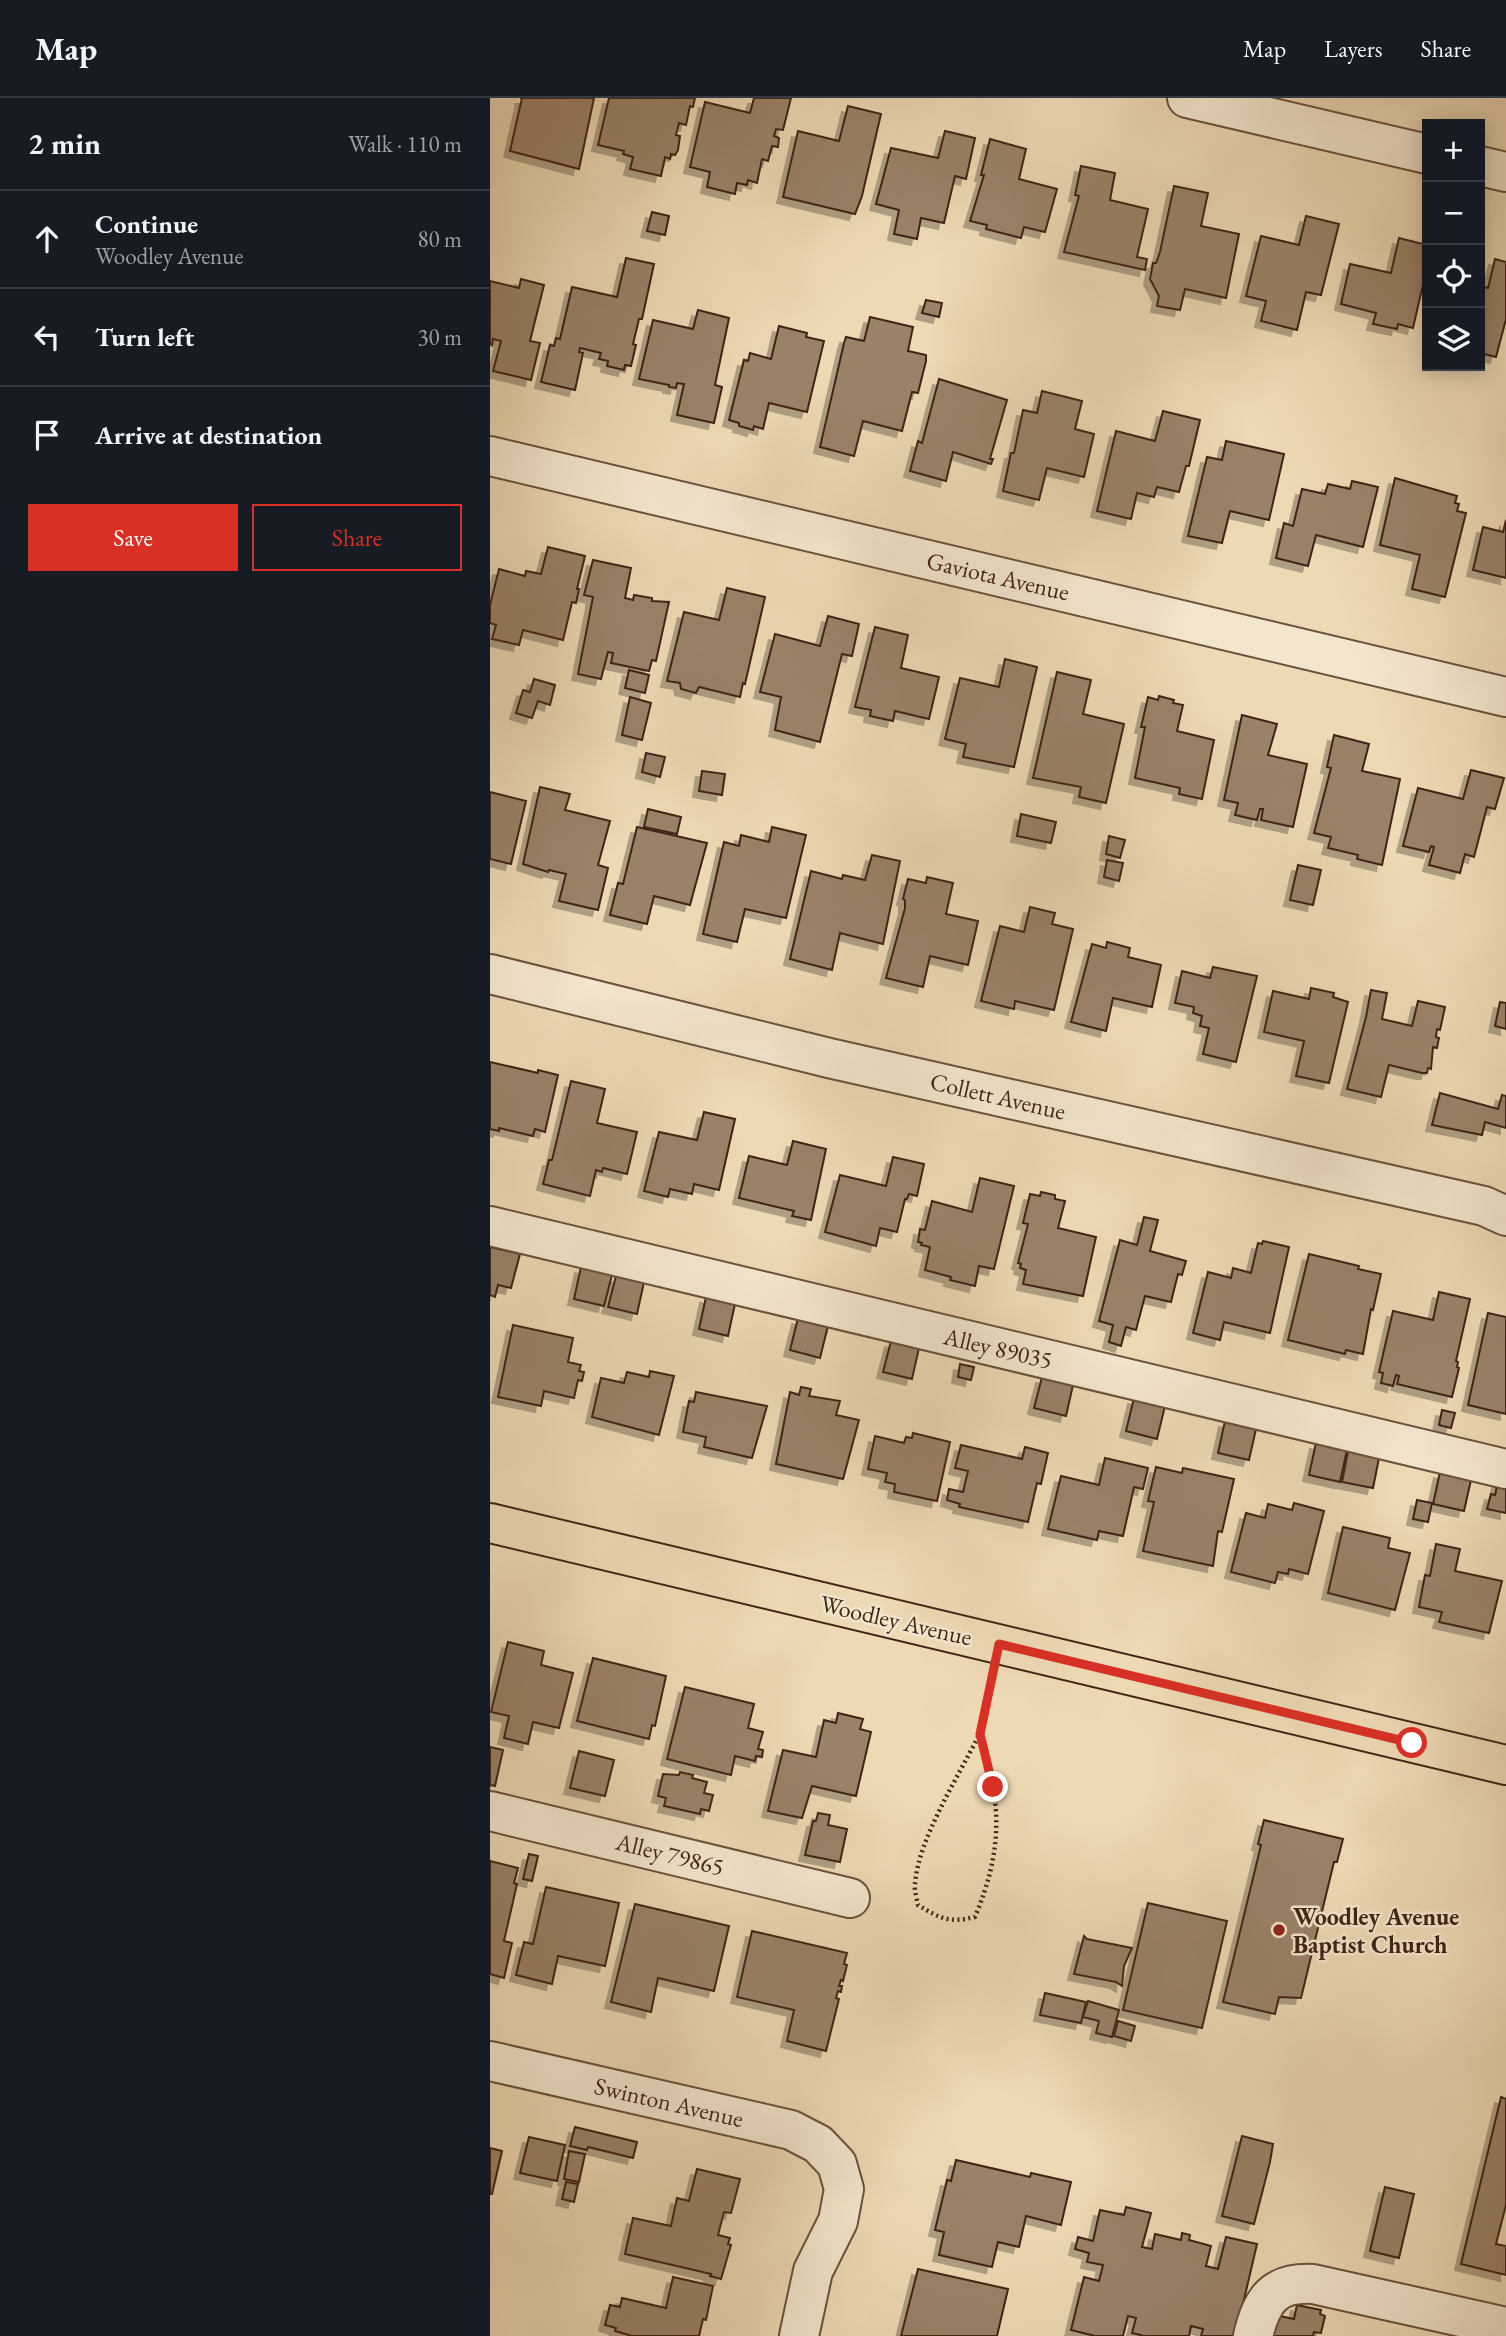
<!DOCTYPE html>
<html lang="en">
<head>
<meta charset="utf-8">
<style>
  :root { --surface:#171b24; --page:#242831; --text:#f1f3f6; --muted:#9ea1a6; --line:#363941; --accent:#d93025 }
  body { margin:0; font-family:"EB Garamond",serif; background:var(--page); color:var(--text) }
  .controls { position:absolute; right:21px; top:21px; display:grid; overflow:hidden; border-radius:0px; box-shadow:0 4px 18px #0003 }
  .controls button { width:63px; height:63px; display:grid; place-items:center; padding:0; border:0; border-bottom:2px solid var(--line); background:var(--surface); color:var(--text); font:35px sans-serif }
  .stop { position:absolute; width:21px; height:21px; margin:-16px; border:5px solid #d93025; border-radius:50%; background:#fff }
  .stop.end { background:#d93025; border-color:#fff; box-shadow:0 2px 7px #0008 }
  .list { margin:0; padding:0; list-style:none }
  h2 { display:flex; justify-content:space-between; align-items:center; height:91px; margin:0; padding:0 28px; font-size:30px }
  h2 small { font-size:23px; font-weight:400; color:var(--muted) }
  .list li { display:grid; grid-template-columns:46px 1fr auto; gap:21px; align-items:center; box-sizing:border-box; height:98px; padding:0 28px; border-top:2px solid var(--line) }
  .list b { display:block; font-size:26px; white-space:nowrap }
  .list p { margin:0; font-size:23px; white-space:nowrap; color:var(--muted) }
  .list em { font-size:23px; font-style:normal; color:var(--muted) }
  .actions { display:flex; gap:14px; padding:21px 28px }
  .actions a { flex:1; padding:16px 0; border:2px solid var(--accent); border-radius:0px; text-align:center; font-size:24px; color:var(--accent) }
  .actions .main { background:var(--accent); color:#fff }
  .icon { flex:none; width:38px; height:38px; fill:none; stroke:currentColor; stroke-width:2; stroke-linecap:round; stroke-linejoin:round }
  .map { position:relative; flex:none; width:1016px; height:2238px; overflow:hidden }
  header { display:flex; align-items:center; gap:42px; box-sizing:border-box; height:98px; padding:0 35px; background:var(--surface); border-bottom:2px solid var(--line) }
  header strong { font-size:33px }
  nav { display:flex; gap:38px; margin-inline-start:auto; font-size:24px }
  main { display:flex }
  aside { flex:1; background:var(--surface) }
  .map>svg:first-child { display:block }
  .building { fill:#9a8268; stroke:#402415; stroke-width:2; filter:url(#shadow) }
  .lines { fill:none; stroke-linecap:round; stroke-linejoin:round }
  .minor-casing { stroke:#6b513d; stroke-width:42 }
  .major-casing { stroke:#402415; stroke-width:42 }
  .path { stroke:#402415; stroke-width:4.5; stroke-dasharray:2 3.5; stroke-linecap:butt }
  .minor { stroke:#f3e6ce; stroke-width:38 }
  .major { stroke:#edd9b4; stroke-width:38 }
  .route { stroke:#d93025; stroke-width:9 }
  .poi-dot { fill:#8f2418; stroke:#f3e6ce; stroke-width:2.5 }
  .labels { text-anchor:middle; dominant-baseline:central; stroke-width:5; stroke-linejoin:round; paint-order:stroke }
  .street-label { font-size:24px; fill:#402415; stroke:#f3e6ce }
  .poi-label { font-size:24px; font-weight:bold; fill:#402415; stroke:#f3e6ce; text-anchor:start }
</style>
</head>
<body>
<header>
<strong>Map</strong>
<nav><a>Map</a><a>Layers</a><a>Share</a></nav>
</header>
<main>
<aside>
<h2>2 min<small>Walk · 110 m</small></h2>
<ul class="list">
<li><svg class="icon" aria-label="ahead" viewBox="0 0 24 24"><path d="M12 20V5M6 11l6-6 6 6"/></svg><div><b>Continue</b><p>Woodley Avenue</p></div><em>80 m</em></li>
<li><svg class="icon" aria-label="left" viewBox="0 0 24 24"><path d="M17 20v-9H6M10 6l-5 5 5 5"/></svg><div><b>Turn left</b></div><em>30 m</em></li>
<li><svg class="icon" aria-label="arrive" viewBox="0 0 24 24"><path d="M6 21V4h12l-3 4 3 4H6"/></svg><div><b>Arrive at destination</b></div></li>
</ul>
<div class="actions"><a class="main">Save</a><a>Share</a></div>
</aside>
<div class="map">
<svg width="1016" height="2238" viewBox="0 0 1016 2238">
  <defs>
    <filter id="shadow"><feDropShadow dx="-6" dy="6" stdDeviation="0" flood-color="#0004"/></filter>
  </defs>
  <rect width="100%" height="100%" fill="#edd9b4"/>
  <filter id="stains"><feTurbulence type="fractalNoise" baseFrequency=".00286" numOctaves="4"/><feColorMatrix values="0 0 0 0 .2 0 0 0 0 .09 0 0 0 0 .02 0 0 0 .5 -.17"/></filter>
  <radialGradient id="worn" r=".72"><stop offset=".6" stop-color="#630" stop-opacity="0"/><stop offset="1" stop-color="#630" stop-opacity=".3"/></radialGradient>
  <g class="building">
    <polygon points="30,0 104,0 89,71 20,53 32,0"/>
    <polygon points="119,0 205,0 203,9 200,8 196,27 189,25 186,37 190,38 188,52 185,57 181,56 180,61 175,59 171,78 140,71 143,59 133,56 134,53 108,47"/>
    <polygon points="264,0 301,0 293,32 286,31 284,38 289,40 288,49 282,48 278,63 272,61 267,85 258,82 257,87 247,85 245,96 217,89 220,74 200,69 215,4 260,15"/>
    <polygon points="358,8 391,16 372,98 365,116 293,99 308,33 349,43"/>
    <polygon points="455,33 485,40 476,81 465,78 454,125 431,120 427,141 404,136 409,112 386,106 401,50 448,60"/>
    <polygon points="500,41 536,51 529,81 567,91 555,134 534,129 531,140 496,131 497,127 480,123 494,77 491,77"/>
    <polygon points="591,68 625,75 620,102 658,111 647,159 657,161 655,172 574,154 589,98 585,97"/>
    <polygon points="684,88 718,95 711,128 749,136 736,200 695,191 690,212 667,208 669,198 660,181 663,165 666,165 670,154"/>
    <polygon points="162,114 179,118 175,137 157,133"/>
    <polygon points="816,118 849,126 831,197 816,194 807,232 771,223 776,203 756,198 771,138 809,147"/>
    <polygon points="909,140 937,147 937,169 923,230 908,226 907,231 883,226 886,215 851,206 860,166 901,175"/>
    <polygon points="136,160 164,166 152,221 149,221 143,246 146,247 141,268 135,267 134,272 117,268 118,263 109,261 111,255 90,250 89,254 93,255 85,292 51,284 60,247 64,248 66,240 70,241 82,189 127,199"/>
    <polygon points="1005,161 1016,164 1016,221 1006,259 990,255 990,188 998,190"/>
    <polygon points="31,181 54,187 40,243 50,245 41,282 3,273 11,243 3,241 2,247 0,246 0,183 29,190"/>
    <polygon points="436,202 452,205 449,219 432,215"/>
    <polygon points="208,212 239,220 225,287 232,289 224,325 187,317 194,286 187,285 186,290 179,289 179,287 149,281 163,222 203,231"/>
    <polygon points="380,219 423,229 418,253 436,257 436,263 428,295 422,294 412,333 373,323 364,358 330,349 354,245 356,239 374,243"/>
    <polygon points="289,228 317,235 316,239 334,243 317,314 279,305 273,331 264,328 263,332 249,328 249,325 239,322 254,262 258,263 260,255 281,261"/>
    <polygon points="449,281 517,302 500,361 503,361 501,366 463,354 456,383 420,373 428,343 432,345"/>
    <polygon points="552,293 592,303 585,331 604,336 594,379 557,370 549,402 513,393 521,355 524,355 533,312 547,315"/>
    <polygon points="673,313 710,322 699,368 696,368 689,394 667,389 664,399 647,395 641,421 607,413 626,333 665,343"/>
    <polygon points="736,343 794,356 779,422 740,413 732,445 698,438 717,359 732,362"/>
    <polygon points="905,380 967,398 965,405 969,406 967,413 976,415 955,499 922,491 930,457 890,447"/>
    <polygon points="862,383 888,389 873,449 826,437 818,468 786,460 794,425 803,428 812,391 835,396 838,386 860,391"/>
    <polygon points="1016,422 1016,480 983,472 993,429 1013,434"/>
    <polygon points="58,449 95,458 87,491 89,491 86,505 82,504 73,542 33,532 29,547 2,541 6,527 0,525 0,507 9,471 35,478 36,473 51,476"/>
    <polygon points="103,462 141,470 135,500 143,502 144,497 162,500 162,503 179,504 166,563 162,562 159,573 121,565 123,555 118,554 111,581 88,576 103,499 94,497"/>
    <polygon points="237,490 275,499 255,586 253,585 250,599 209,589 206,595 191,591 190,585 177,583 194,514 229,522"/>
    <polygon points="338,518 369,526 362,558 352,556 330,644 285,632 291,599 270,594 285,536 330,548"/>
    <polygon points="385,529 418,537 411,570 449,579 439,621 405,613 403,623 380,618 381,612 365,609"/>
    <polygon points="515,561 547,569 524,669 473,659 476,646 455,641 470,580 509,589"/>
    <polygon points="139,572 159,577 155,595 135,590"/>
    <polygon points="567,574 601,582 593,616 634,626 616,705 589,699 591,689 543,680"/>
    <polygon points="44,581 65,587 60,607 48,603 42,620 26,615 33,592 40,594"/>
    <polygon points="669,598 684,602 683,605 693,607 687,633 724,642 712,701 689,696 690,690 645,680 655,629 651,629 658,599 668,602"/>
    <polygon points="140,599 161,605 152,642 132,637"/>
    <polygon points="752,617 787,626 778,657 817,666 803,729 771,722 773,711 770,711 767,722 745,717 748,705 734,702"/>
    <polygon points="844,637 879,646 872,673 910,681 892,767 867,761 868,757 838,750 841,739 824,735 841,670 837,669"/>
    <polygon points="156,655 175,659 170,679 152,674"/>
    <polygon points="981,672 1014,680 1005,711 997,709 984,759 975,756 970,775 939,767 944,749 941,748 939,754 913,748 928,690 973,701"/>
    <polygon points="212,673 235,676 232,697 209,693"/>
    <polygon points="50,689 80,696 75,712 120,723 108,767 118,770 108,812 69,803 76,776 59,772 58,774 33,766"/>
    <polygon points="0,694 36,703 21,766 0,761"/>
    <polygon points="158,711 191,719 187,736 154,729"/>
    <polygon points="531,716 566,724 561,745 527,738"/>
    <polygon points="147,729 217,745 200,807 164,798 157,826 120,817 128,785 133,786"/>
    <polygon points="282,729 316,737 296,820 255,811 247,844 213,836 234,744 249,748 251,737 279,744"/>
    <polygon points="619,738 635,742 630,760 616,756"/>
    <polygon points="382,757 410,763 393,846 350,835 342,872 300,861 321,773 352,781 353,777 375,782"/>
    <polygon points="617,762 633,765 629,783 614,779"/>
    <polygon points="808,767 831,772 823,807 800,802"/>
    <polygon points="437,779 463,785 456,816 488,823 478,867 440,858 433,889 396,880 415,810 415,802 413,801 418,781 436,785"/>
    <polygon points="540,809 565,815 562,826 583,831 564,912 525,903 524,911 491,903 510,828 534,834"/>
    <polygon points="617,844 640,850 638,859 671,867 662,909 623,900 616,933 581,924 602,846 616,850"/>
    <polygon points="723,869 767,878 746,964 713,956 719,930 710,928 712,918 703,915 704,909 685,905 692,873 720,880"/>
    <polygon points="821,890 844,895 843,899 858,904 839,985 806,978 814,943 774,934 783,893 819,901"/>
    <polygon points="881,892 897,895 892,921 922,928 928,903 955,909 950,932 947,931 946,939 949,940 947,950 943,949 941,971 938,970 937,975 932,975 899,967 891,999 857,991 876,919"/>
    <polygon points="1010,904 1016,905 1016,931 1005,928"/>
    <polygon points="0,964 48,975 48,972 68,977 55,1034 45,1031 43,1038 9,1030 9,1033 0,1031"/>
    <polygon points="81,983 115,991 107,1025 147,1034 137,1076 113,1070 112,1074 106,1072 100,1098 53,1086 59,1062 62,1062"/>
    <polygon points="950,995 1008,1011 1012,997 1016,998 1016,1030 995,1024 992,1037 942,1027"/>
    <polygon points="214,1014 245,1021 229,1092 204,1086 202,1096 180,1091 178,1099 154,1093 169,1034 207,1042"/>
    <polygon points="303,1043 336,1051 321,1122 302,1118 304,1113 249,1100 259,1058 297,1067"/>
    <polygon points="403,1059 434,1066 427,1098 419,1096 417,1101 415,1101 407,1134 390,1130 386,1148 335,1134 350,1077 396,1088"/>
    <polygon points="490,1080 524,1088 504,1171 489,1168 485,1188 460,1182 461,1179 435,1172 440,1149 431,1147 432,1145 428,1144 430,1131 435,1132 442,1103 482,1114"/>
    <polygon points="551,1094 565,1097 565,1101 575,1103 568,1130 606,1139 593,1198 533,1186 536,1172 530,1170 531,1166 528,1165 538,1126 533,1125 540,1096 550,1098"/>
    <polygon points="654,1119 668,1122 660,1153 696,1163 692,1177 688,1176 681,1204 655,1198 646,1232 636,1229 631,1248 619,1244 623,1227 609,1223 630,1142 647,1147"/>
    <polygon points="773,1143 799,1149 780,1235 734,1224 730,1242 703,1235 718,1174 741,1180 743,1170 761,1175 768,1145 772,1146"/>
    <polygon points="0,1149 30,1156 21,1190 8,1187 5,1199 0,1197"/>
    <polygon points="819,1156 869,1168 868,1171 891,1176 883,1212 881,1211 873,1256 856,1252 855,1256 798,1242"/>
    <polygon points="91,1169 122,1177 114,1208 84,1201"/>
    <polygon points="126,1178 154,1184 147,1216 118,1209"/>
    <polygon points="949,1194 980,1201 966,1263 968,1264 967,1269 969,1270 962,1299 907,1286 909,1278 906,1277 903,1288 891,1285 893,1275 889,1274 903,1213 943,1222"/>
    <polygon points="216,1199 245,1206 238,1238 209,1231"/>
    <polygon points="998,1215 1016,1219 1016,1316 978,1307"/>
    <polygon points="308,1220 338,1228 330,1260 300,1252"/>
    <polygon points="23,1227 83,1240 78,1264 91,1267 89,1273 94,1274 92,1283 88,1282 84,1300 54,1293 51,1308 8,1299"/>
    <polygon points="401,1243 429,1250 422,1281 393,1274"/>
    <polygon points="470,1266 484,1269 481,1282 468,1279"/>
    <polygon points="160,1273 184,1278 169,1337 102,1319 111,1280 134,1285 137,1274 159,1279"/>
    <polygon points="552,1279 583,1287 576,1318 544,1310"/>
    <polygon points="311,1289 321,1291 319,1298 350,1303 346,1317 369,1322 353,1381 286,1366 300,1294 309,1297"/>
    <polygon points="206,1294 277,1308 262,1360 214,1349 216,1339 193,1334 199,1303 204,1304"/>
    <polygon points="644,1300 675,1308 667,1341 636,1333"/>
    <polygon points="952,1312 965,1315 961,1330 949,1327"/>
    <polygon points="735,1323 766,1331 759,1362 728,1355"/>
    <polygon points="423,1335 460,1344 447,1403 404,1394 405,1386 395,1384 397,1375 378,1371 385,1338 414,1345 416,1339 422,1340"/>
    <polygon points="826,1345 857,1352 850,1384 819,1377"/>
    <polygon points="471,1347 532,1361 535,1349 558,1355 551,1386 547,1385 538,1424 469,1409 470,1406 457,1402 459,1391 473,1394 478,1373 465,1370"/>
    <polygon points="858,1353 889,1360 883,1390 852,1384"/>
    <polygon points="615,1360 658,1370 653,1391 644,1389 633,1438 609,1433 607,1442 558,1431 571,1378 609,1387"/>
    <polygon points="666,1369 692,1375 693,1370 744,1381 732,1434 728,1433 723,1468 653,1453 664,1404 658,1403"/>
    <polygon points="950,1374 981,1382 974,1413 943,1406"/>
    <polygon points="1008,1384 1016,1385 1016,1415 997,1411 1001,1396 1005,1397"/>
    <polygon points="927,1402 942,1405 938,1424 923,1421"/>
    <polygon points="804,1405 834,1413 818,1476 799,1471 798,1476 788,1474 785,1485 741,1474 756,1415 775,1420 778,1406 802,1412"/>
    <polygon points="853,1429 900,1440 898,1450 920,1455 905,1512 838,1495"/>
    <polygon points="946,1446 970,1451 965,1473 1012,1483 999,1535 949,1524 952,1514 929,1509 935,1477 940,1478"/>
    <polygon points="18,1544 54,1553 51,1567 83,1575 69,1630 43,1624 38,1646 14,1640 19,1618 1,1614"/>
    <polygon points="103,1560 176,1578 165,1628 162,1627 159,1641 87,1623"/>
    <polygon points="195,1589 264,1606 258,1630 273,1634 268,1651 273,1652 272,1659 266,1658 265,1663 245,1658 241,1677 177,1661"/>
    <polygon points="348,1615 373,1621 370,1631 381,1634 366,1698 322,1688 312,1720 278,1713 293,1652 326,1659 334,1622 346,1625"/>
    <polygon points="0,1649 13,1652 5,1688 0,1687"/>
    <polygon points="89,1653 124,1662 115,1698 80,1690"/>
    <polygon points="190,1674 203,1677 202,1680 217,1684 214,1695 223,1697 219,1713 211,1711 210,1716 174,1708 176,1700 168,1698 173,1676 189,1677"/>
    <polygon points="328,1715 340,1717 338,1727 357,1731 350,1764 315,1757 323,1723 326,1723"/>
    <polygon points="774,1722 853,1741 847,1764 844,1764 811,1900 789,1899 785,1916 733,1904 771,1747 768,1746"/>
    <polygon points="39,1756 48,1758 42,1783 33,1781"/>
    <polygon points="0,1763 28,1770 24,1785 27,1786 14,1843 22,1845 14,1880 0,1876"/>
    <polygon points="56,1789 129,1805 115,1868 68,1858 62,1886 26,1877 34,1844 43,1846"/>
    <polygon points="658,1805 737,1823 712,1930 633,1912"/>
    <polygon points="145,1806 239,1828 224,1893 168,1880 161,1914 121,1904"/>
    <polygon points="262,1833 357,1855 354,1866 357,1867 353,1883 351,1882 349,1888 352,1888 351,1894 348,1893 346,1900 349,1901 336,1953 297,1943 304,1912 247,1899"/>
    <polygon points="594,1838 597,1841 642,1850 634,1868 632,1888 626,1884 584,1876"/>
    <polygon points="555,1895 596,1904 591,1925 550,1917"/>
    <polygon points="598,1903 629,1912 622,1939 606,1935 609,1923 593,1919"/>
    <polygon points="628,1923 645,1928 641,1943 624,1938"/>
    <polygon points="1011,1999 1016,2001 1016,2107 1006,2146 1016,2148 1016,2177 971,2166"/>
    <polygon points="85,2029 147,2044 143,2060 98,2049 97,2052 80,2048"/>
    <polygon points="752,2038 783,2046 780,2064 764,2126 732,2118"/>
    <polygon points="39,2039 75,2047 67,2083 30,2075"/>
    <polygon points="0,2050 12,2053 2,2096 0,2096"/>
    <polygon points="79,2053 95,2056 89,2084 74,2081"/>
    <polygon points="466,2062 540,2079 541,2075 581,2084 571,2127 536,2118 529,2149 508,2144 502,2169 449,2157 454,2134 445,2132 457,2082 461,2083"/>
    <polygon points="207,2071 250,2081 241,2115 234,2114 228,2137 240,2140 238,2146 241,2147 231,2181 220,2178 221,2176 135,2156 143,2120 181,2128 187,2100 199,2103"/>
    <polygon points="76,2084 88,2086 84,2104 72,2101"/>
    <polygon points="895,2089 924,2096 909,2160 880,2153"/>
    <polygon points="636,2109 661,2115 652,2149 662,2151 665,2136 691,2142 692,2135 700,2137 699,2142 721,2148 716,2168 728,2171 736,2139 767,2146 753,2206 763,2208 755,2238 711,2238 713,2231 701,2228 699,2238 654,2238 642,2235 646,2220 638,2218 633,2238 605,2238 581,2232 594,2179 609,2183 613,2167 597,2164 599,2155 585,2151 588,2139 603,2143 610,2112 634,2117"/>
    <polygon points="428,2171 518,2191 507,2238 411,2238"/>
    <polygon points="183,2179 223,2188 216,2222 213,2221 209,2238 142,2238 125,2233 126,2230 115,2227 120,2207 130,2209 132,2200 176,2210"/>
    <polygon points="807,2207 831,2212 830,2216 835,2218 831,2235 824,2234 823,2238 780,2238 785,2217 804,2221"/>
  </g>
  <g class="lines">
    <defs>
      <g id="minor">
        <polyline points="697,0 937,56"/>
        <polyline points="990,68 1016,74"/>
        <polyline points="0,358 1016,599"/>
        <polyline points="0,876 339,960 994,1108 1016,1118"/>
        <polyline points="0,1128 1016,1371"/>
        <polyline points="0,1713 360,1800"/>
        <polyline points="0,1963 301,2032 328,2046 347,2066 354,2091 348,2123 323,2173 309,2238"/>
        <path d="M763,2238C772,2202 783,2184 823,2186L1016,2229"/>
      </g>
      <polyline id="major" points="0,1425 1016,1667"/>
    </defs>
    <use href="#minor" class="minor-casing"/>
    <use href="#major" class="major-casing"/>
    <path class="path" d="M490,1636C512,1706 513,1751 485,1819C459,1825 451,1821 428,1807C427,1801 424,1793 425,1786C428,1742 468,1679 488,1639C496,1623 498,1600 502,1582"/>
    <use href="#minor" class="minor"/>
    <use href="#major" class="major"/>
  </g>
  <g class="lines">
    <polyline class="route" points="503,1689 490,1636 509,1546 922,1645"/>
  </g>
  <circle class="poi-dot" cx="789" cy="1832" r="7"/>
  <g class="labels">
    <g class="street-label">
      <text transform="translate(508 478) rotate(13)">Gaviota Avenue</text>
      <text transform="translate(508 998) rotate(13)">Collett Avenue</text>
      <text transform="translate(508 1250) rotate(13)">Alley 89035</text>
      <text transform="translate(406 1522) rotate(13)">Woodley Avenue</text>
      <text transform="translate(180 1756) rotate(14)">Alley 79865</text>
      <text transform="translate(179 2004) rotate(13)">Swinton Avenue</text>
    </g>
    <g class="poi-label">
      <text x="803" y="1818">Woodley Avenue<tspan x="803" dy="28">Baptist Church</tspan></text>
    </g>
  </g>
  <rect width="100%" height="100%" filter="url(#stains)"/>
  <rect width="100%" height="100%" fill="url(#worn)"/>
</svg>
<div class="controls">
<button>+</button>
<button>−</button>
<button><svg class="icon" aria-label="locate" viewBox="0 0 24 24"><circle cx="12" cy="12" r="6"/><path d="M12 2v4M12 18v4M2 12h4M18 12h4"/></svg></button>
<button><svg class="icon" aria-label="layers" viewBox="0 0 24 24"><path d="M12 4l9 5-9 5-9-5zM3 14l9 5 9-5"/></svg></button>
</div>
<div class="stop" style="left:922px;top:1645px"></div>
<div class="stop end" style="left:503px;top:1689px"></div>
</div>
</main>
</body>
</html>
